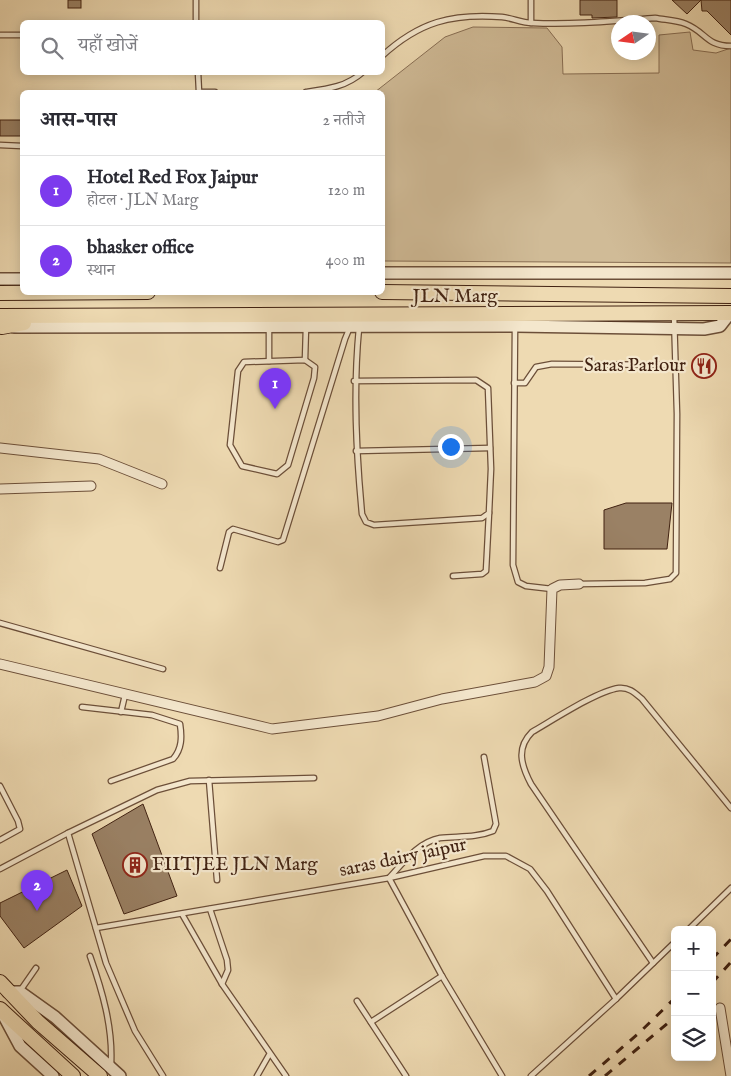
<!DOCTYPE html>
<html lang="hi">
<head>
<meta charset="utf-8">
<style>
  :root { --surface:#fff; --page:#f7f7f7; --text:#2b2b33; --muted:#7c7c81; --line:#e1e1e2; --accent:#7c3aed }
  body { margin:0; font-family:"IM FELL English","Noto Serif Devanagari",serif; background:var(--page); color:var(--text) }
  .controls { position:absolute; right:15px; bottom:15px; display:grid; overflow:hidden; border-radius:8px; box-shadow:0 2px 12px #0003 }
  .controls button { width:45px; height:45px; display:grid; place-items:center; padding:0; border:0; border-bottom:1px solid var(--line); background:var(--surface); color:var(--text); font:25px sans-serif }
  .compass { position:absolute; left:611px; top:15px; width:45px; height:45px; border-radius:50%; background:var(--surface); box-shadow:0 2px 12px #0003; rotate:257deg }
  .you { position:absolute; left:450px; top:446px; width:18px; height:18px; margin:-12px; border:4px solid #fff; border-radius:50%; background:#1a73e8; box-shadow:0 0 0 8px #1a73e833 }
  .badge { display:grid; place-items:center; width:32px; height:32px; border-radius:50%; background:var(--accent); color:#fff; font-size:16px; font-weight:700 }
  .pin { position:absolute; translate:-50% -41px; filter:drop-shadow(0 1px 2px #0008) }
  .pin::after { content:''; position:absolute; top:26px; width:18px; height:15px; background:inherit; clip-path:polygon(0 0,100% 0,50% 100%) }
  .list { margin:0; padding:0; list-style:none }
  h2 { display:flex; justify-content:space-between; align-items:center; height:65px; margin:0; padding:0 20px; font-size:21px }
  h2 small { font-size:16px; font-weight:400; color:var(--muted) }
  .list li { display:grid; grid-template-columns:32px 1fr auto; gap:15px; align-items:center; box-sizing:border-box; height:70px; padding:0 20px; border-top:1px solid var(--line) }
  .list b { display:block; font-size:19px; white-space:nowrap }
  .list p { margin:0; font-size:16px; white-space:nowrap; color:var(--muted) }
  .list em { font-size:16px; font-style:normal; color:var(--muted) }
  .icon { flex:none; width:28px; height:28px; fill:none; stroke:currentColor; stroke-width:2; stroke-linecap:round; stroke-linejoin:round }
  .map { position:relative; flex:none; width:731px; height:1076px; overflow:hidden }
  .search { position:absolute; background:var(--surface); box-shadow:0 2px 12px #0003; left:20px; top:20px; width:365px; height:55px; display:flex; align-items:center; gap:12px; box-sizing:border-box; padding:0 18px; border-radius:8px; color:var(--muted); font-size:19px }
  .panel { position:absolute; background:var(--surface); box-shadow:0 2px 12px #0003; left:20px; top:90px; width:365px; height:205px; border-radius:8px }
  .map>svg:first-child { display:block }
  .green { fill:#d0bb97; stroke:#886e54 }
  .building { fill:#9a8165; stroke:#402111 }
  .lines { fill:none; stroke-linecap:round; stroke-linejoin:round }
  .service-casing { stroke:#6c4f39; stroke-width:7 }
  .minor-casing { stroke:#6c4f39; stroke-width:11 }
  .tertiary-casing { stroke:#6c4f39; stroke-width:14 }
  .primary-casing { stroke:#402111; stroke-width:16 }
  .service { stroke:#f4e7cd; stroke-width:4.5 }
  .minor { stroke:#f4e7cd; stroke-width:9 }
  .tertiary { stroke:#f4e7cd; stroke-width:11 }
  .primary { stroke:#eedab2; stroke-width:14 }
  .rail { stroke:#402111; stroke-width:3; stroke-dasharray:9 9; stroke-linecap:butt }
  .labels { text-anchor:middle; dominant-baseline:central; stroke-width:4.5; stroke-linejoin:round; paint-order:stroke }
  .street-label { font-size:19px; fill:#402111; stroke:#f4e7cd }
  .poi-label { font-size:19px; fill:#402111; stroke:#f4e7cd; text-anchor:end }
</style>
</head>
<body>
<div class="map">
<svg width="731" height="1076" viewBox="0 0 731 1076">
  <rect width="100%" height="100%" fill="#eedab2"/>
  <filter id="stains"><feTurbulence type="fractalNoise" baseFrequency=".004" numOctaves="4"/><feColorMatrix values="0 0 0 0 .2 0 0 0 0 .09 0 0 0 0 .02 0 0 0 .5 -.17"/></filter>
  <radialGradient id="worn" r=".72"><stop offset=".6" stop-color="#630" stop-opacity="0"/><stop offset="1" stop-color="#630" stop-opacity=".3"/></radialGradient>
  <polygon class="green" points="473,27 547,28 562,47 563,74 659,73 659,35 690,32 693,50 716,53 731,48 731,263 383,261 382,92 375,92 445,37"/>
  <g class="building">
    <rect x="68" y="0" width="13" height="8"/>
    <polygon points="580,0 617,0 617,17 592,18 592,15 580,15"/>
    <polygon points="672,0 701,0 687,14"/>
    <polygon points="701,0 731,0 731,35 707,11 702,11"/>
    <rect x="0" y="120" width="22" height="16"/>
    <polygon points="626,503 672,503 667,549 604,549 604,510"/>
    <polygon points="143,804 177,896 124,914 92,834"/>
    <polygon points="67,870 82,906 24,948 0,916 0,903"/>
  </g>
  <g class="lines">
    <defs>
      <g id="service">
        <polyline points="196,22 196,0"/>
        <polyline points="531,23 531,0"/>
        <polyline points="0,35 22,35"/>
        <path d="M382,56C419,22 452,13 502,17C512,18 522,23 532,23C573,25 614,21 655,18C665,20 676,20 686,24C706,32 706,46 731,46"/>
        <polyline points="198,72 199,92"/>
        <polyline points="199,92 215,92"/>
        <path d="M306,92C328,89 346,87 363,72"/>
        <polyline points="0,145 22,146"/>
        <polyline points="515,327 513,565 518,582 526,586 552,589"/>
        <polygon points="305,360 315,367 314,378 288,465 277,474 242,466 230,445 238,371 244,362"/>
        <polyline points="305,360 306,327"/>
        <polyline points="269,361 269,327"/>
        <path d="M354,381L476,380L488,388L491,469L489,513L482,518L374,525L366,522L362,514C356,451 353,391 359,328"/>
        <polyline points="514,383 525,383 536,367 552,364 676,365"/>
        <polyline points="356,451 490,448"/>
        <polyline points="220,568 229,532 233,529 278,542 283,540 345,339 350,327"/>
        <polyline points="453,576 482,574 486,571 489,513"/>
        <polyline points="579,584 645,583 670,579 676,573 677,414 674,315"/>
        <polyline points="0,623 163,669"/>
        <path d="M82,707L152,715L180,724C182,737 182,749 173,759L111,781"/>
        <polyline points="121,712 125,695"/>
        <path d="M484,757L496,824L493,831C476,838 458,836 440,838C418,842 403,863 389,878L442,976L502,1076"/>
        <polyline points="209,780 217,880"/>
        <polyline points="0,786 18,821 20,829 0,840"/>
        <polyline points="0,869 68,833"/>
        <polyline points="210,909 227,960 228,970 222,984"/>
        <polyline points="182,914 222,984 286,1076"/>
        <polyline points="96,928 389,878 484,856 506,856 530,869 547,891 616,999"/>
        <polyline points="688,930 731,888"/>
        <path d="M90,956C102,990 113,1027 111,1064"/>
        <path d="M653,963L531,784C521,765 516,748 532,732C553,720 597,691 619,688C629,687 635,693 642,699L731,808"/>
        <polyline points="20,991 36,968"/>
        <polyline points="357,1001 406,1076"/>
        <polyline points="371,1022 442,976"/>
        <polyline points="163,1076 135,1031 106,963 68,833 157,790 190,781 314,778"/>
        <polyline points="257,1076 269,1055"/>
        <polyline points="531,1076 616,999 675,942"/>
      </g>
      <g id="minor">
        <polyline points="0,448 99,459 162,484"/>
        <polyline points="0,489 91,486"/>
        <polyline points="0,664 272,729 378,716 442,699 535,682 546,676 549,667 552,589 560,585 579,584"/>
        <polyline points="720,1008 731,1076"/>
      </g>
      <g id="tertiary">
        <polyline points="382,273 731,273"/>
        <polyline points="0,279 22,279"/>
        <polyline points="14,327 515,326 704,329 720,326 730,313"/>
        <polyline points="8,992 20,992 55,1017 120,1076"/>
        <polyline points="4,1016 20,1046 53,1076"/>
      </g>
      <g id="primary">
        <polyline points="382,292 731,296"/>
        <polyline points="0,293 148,292"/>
        <polyline points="0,316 731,313"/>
        <polyline points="2,327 24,323"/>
        <polyline points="0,982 38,1022 100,1076"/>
        <polyline points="0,1009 73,1076"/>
      </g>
    </defs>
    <use href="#service" class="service-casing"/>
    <use href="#minor" class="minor-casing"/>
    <use href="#tertiary" class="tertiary-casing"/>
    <use href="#primary" class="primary-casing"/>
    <use href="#service" class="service"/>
    <use href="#minor" class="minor"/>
    <use href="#tertiary" class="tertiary"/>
    <use href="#primary" class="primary"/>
    <g class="rail">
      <polyline points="712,959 731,939"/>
      <polyline points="712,983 731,962"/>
      <polyline points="589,1076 639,1033 675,998"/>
      <polyline points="605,1076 675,1017"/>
    </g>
  </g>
  <defs>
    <symbol id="restaurant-ring" viewBox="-11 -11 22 22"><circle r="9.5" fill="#f4e7cd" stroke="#8f2418" stroke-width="1.5"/><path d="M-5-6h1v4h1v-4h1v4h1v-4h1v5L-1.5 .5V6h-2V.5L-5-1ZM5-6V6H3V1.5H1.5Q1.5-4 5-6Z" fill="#8f2418"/></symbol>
    <symbol id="building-ring" viewBox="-11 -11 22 22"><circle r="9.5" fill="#f4e7cd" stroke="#8f2418" stroke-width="1.5"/><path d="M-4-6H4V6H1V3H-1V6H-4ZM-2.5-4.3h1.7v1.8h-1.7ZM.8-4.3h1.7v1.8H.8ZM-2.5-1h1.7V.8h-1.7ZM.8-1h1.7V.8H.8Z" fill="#8f2418"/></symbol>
  </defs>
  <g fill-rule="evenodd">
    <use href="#restaurant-ring" x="690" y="352" width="28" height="28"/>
    <use href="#building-ring" x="121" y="851" width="28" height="28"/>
  </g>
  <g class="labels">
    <g class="street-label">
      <text x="455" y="297">JLN Marg</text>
      <text transform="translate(403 858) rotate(-12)">saras dairy jaipur</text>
    </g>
    <g class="poi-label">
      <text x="686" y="366">Saras Parlour</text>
      <text x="152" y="865" text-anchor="start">FIITJEE JLN Marg</text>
    </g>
  </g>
  <rect width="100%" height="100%" filter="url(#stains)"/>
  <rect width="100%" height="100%" fill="url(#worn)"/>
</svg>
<div class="controls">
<button>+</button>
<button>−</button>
<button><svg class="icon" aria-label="layers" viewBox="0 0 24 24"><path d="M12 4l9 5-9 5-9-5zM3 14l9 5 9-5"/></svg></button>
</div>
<svg class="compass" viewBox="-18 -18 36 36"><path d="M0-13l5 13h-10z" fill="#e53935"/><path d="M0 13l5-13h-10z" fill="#7c7c81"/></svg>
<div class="you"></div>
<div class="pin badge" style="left:275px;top:409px">1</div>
<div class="pin badge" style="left:37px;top:911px">2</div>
<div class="search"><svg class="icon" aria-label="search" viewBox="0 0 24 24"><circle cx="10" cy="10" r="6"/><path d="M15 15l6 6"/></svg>यहाँ खोजें</div>
<section class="panel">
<h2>आस-पास<small>2 नतीजे</small></h2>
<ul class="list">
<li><span class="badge">1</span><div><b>Hotel Red Fox Jaipur</b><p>होटल · JLN Marg</p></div><em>120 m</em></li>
<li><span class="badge">2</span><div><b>bhasker office</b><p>स्थान</p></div><em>400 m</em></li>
</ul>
</section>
</div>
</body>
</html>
